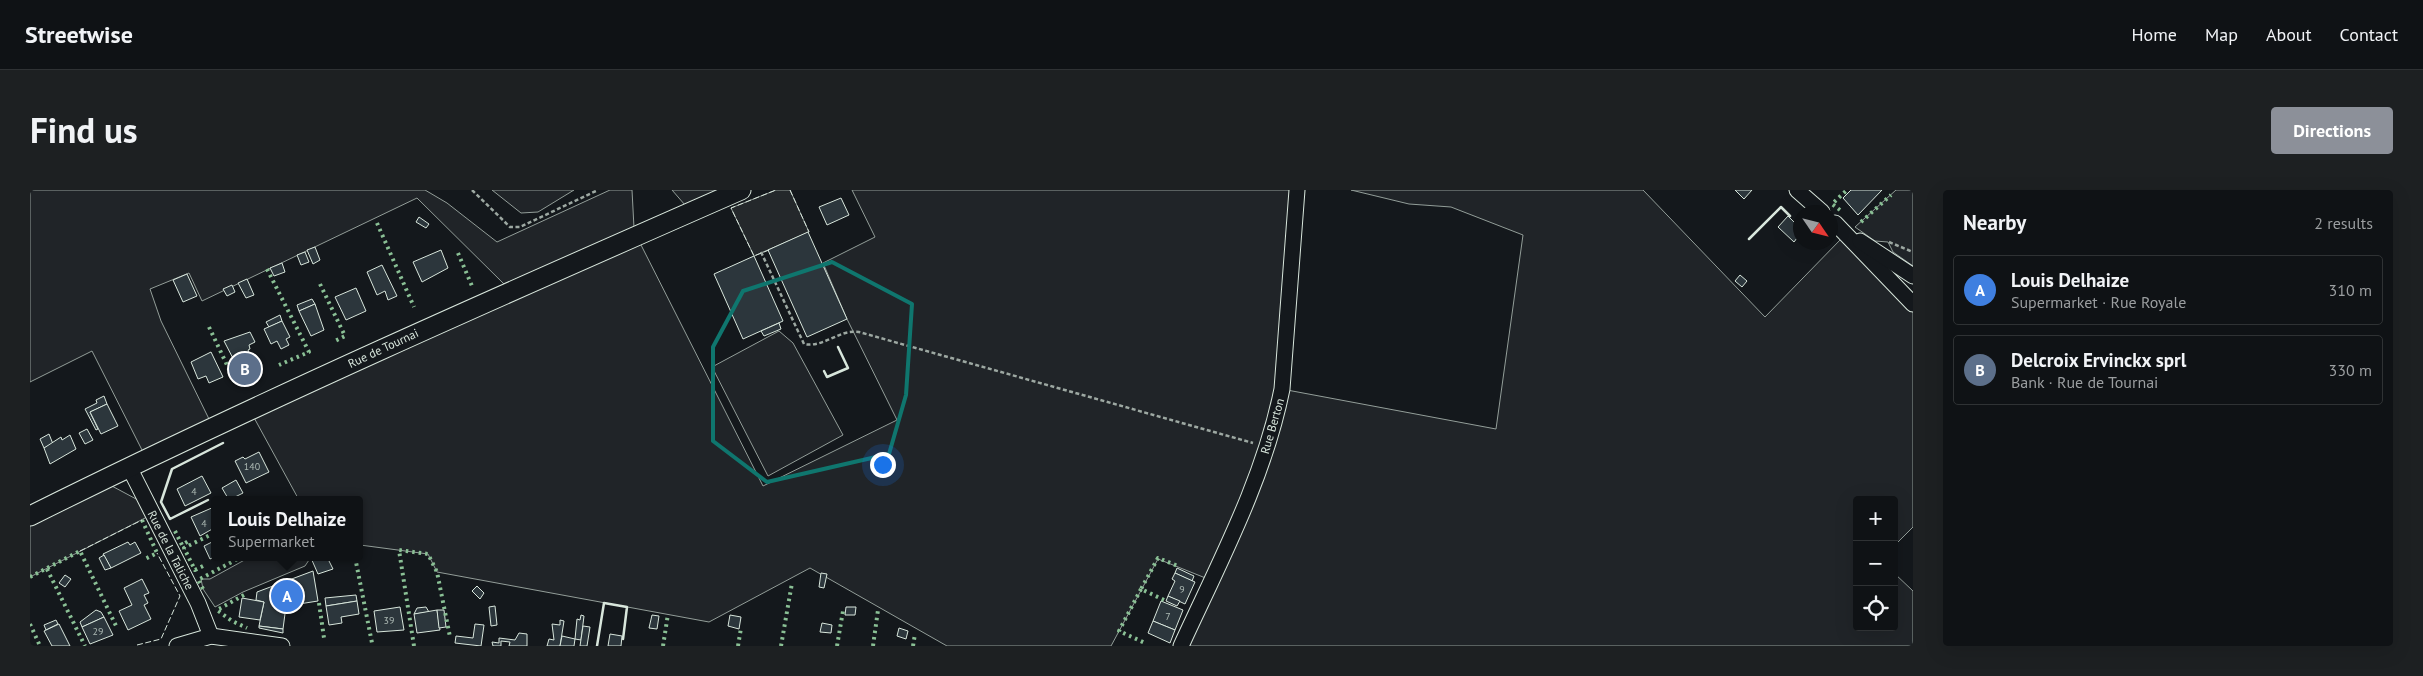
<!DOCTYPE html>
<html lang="en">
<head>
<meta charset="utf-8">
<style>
  :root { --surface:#0f1215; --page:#1d2022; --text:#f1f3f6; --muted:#9b9ea0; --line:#2f3234; --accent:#8c9099 }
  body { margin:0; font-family:"PT Sans",sans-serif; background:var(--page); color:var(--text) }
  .controls { position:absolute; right:15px; bottom:15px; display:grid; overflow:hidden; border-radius:5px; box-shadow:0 5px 20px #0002 }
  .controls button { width:45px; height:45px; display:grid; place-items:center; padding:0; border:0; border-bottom:1px solid var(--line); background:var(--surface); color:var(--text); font:25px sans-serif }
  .compass { position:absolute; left:1763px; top:15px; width:45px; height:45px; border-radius:50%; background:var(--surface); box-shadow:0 5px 20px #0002; rotate:125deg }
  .you { position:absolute; left:852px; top:274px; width:18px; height:18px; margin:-12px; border:4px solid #fff; border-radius:50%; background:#1a73e8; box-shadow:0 0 0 8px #1a73e833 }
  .badge { display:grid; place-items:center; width:32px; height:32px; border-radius:50%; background:var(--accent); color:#fff; font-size:16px; font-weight:700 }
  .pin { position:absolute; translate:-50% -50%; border:2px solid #fff; box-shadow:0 1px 5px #0006 }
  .popup { position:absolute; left:181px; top:306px; width:152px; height:65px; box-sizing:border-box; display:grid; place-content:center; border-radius:5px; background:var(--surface); filter:drop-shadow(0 1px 4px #0005); font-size:16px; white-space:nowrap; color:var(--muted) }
  .popup b { font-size:19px; color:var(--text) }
  .popup::after { content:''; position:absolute; left:50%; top:100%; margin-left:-10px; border:10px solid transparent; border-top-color:var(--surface) }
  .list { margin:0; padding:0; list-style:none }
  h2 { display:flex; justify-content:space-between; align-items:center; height:65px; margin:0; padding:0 20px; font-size:21px }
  h2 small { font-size:16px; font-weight:400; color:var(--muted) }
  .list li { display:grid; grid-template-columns:32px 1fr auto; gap:15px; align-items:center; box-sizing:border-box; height:70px; margin:0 10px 10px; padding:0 10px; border:1px solid var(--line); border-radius:5px }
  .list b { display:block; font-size:19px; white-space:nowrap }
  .list p { margin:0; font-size:16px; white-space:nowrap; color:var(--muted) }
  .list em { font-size:16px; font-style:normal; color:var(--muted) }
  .icon { flex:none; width:28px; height:28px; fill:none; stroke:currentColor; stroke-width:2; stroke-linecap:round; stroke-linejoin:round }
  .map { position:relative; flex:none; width:1883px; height:456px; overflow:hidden; border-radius:5px }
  header { display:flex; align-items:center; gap:30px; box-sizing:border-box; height:70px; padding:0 25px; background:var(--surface); border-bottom:1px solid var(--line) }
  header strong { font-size:24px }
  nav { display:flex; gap:28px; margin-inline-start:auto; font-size:18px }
  .intro { display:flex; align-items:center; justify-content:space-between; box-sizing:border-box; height:120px; padding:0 30px }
  h1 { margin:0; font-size:35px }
  .button { padding:12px 22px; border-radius:5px; background:var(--accent); color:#fff; font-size:18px; font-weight:700 }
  main { display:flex; gap:30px; padding:0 30px }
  aside { flex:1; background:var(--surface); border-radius:5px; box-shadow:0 5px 20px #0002 }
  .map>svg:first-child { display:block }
  .green { fill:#202428; stroke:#939e99 }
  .parking { fill:#24282b; stroke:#939e99 }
  .building { fill:#2c363c; stroke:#d8e6dc }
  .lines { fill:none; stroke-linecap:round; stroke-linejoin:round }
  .minor-casing { stroke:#d8e6dc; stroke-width:17 }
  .major-casing { stroke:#d8e6dc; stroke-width:21 }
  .path { stroke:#9da8a2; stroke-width:2.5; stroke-dasharray:4 2.5; stroke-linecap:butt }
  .minor { stroke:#14181c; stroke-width:15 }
  .major { stroke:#14181c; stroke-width:19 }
  .hedge { stroke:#8ac095; stroke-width:4; stroke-dasharray:2.5 4; stroke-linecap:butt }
  .fence { stroke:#d8e6dc; stroke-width:1; stroke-dasharray:6 2.5; stroke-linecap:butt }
  .wall { stroke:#d8e6dc; stroke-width:2.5 }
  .marked { fill:none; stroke:#0f766e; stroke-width:4; stroke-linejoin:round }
  .labels { text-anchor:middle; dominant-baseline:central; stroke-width:4; stroke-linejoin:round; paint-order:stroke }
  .number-label { font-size:10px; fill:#adbab4 }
  .street-label { font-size:12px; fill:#d8e6dc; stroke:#14181c }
</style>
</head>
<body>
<header>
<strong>Streetwise</strong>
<nav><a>Home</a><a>Map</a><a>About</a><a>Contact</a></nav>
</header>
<div class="intro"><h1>Find us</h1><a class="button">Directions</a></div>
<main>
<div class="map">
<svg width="1883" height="456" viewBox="0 0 1883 456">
  <rect width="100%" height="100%" fill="#14181c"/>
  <g class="green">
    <polygon points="0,0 395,0 417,13 467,52 580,0 602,0 604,38 474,94 387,8 172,111 159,83 120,99 131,131 179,229 113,262 62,161 0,192"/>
    <polygon points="462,0 544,0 508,22 491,23"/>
    <polygon points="642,0 689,0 655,15"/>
    <polygon points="822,0 1262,0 1247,200 1239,241 1178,389 1128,369 1081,456 917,456 780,378 679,432 407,382 398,364 330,355 330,310 269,310 222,224 608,49 733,296 867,230 817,129 793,73 845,47"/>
    <polygon points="1321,0 1613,0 1735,127 1811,49 1883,121 1883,337 1864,356 1864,310 1827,310 1827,437 1864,437 1864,383 1883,401 1883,456 1156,456 1257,200 1466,239 1493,45 1421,17 1379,14"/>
    <polygon points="1866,0 1883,0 1883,76 1863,62 1858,52 1845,51 1825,37"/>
    <polygon points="749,141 763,153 813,245 738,286 682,177"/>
    <polygon points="80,295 108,310 117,327 0,387 0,334"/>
    <polygon points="220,367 281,367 275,376 213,402 185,417 173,399 171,389 180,389"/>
  </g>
  <polygon class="parking" points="746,0 760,0 779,42 724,66 701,18"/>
  <g class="building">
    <polygon points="1705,0 1722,0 1714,9"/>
    <polygon points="1821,0 1852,0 1828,25 1813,8"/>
    <polygon points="811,8 819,25 797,35 789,17"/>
    <polygon points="1758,26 1770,38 1770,44 1764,52 1748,37"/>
    <polygon points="389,27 399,34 396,38 386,32"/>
    <polygon points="778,42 817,129 777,147 738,60"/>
    <polygon points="285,57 290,70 283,74 277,60"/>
    <polygon points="411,60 418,78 392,92 383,72"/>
    <polygon points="275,62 279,72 271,75 267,65"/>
    <polygon points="724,66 753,131 713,149 684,84"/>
    <polygon points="252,73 255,82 244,86 240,78"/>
    <polygon points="352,75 367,106 358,110 355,101 347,105 337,82"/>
    <polygon points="157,84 167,106 153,112 143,90"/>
    <polygon points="1710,85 1717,91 1712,97 1705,91"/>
    <polygon points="217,89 224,105 216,108 208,93"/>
    <polygon points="202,95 205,102 197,106 193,99"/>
    <polygon points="326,98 336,121 316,130 305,107"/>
    <polygon points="282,109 285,114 269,121 267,115"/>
    <polygon points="285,114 294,140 281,146 269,121"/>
    <polygon points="250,125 252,131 239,137 236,132"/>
    <polygon points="252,131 260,147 256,149 259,155 251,159 247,151 241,154 234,139"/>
    <polygon points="749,133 751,139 734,146 731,141"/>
    <polygon points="220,142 225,152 219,155 220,159 218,160 223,172 208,178 194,151"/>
    <polygon points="181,162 193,187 179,193 176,186 168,189 161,172"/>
    <polygon points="74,206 77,214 60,222 68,239 66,240 55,219 67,213 66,210"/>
    <polygon points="77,214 88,236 71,244 60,222"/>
    <polygon points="57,239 63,250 55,254 49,243"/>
    <polygon points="19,244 23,254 14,258 10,249"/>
    <polygon points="40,245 46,259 20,274 14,258 31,247 32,250"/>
    <polygon points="229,262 239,282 216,293 205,271 213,267 215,269"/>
    <polygon points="172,286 181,303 155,316 147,299"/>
    <polygon points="206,290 213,303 199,310 192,298"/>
    <polygon points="184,317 184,338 170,346 161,327"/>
    <polygon points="98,352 100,355 105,352 111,363 81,378 73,364"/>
    <polygon points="182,352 184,353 184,367 180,369 174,356"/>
    <polygon points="74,365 81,378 75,380 69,368"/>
    <polygon points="297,367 303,379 288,384 281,368"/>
    <polygon points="1147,378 1164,386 1162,391 1145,383"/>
    <polygon points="283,381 288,411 256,416 253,439 229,436 234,412 226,410 227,402"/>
    <polygon points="791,383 797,384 794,398 789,397"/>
    <polygon points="1145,383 1165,392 1155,414 1138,406 1145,391 1142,389"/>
    <polygon points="35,385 41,389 35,397 29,393"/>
    <polygon points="112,389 119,403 114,405 118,413 114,415 121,429 98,440 89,421 102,415 94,398"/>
    <polygon points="447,396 454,403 450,409 442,401"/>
    <polygon points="326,405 327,411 296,416 295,408"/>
    <polygon points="1138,406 1150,411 1147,416 1136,411"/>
    <polygon points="212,408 234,412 230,430 209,427"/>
    <polygon points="327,411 329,424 311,427 312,433 299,435 296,416"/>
    <polygon points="1131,411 1153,420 1145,440 1123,431"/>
    <polygon points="465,416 467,435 461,436 459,417"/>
    <polygon points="370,417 374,440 347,442 344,421"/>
    <polygon points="396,417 399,422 384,424 387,418"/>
    <polygon points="816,417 826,417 825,425 815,425"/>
    <polygon points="66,420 71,422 74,427 52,437 50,432"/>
    <polygon points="407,420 410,440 387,443 384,424"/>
    <polygon points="407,420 414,420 416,437 409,438"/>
    <polygon points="551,425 554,426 551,450 545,449 547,429 550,430"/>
    <polygon points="622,425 629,426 627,439 619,438"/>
    <polygon points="700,425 711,427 709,439 698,436"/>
    <polygon points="74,427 83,445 60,454 52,437"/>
    <polygon points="26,430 28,434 16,440 14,435"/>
    <polygon points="530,430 534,431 530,456 517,456 519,449 524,450 522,434 530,435"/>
    <polygon points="1123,431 1145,440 1140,453 1118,443"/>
    <polygon points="792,433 802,435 801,443 790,442"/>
    <polygon points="29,434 40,456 22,456 14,441"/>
    <polygon points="445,434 454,435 451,456 425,453 426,446 443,448"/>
    <polygon points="229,436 253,439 253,443 229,438"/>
    <polygon points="553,436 560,437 557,456 550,456"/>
    <polygon points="869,438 878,441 876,449 867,446"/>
    <polygon points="489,443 497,444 497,456 479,456 480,452 471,451 471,456 463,456 462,452 469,453 469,448 485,450"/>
    <polygon points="580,444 592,446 591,456 578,456"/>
    <polygon points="532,446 545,449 544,456 530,456"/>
  </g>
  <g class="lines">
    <defs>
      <g id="minor">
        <polyline points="1767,0 1792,22"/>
        <polyline points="1805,33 1883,114"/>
        <polyline points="1830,51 1883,86"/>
        <polyline points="99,277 168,413 181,446"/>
        <polyline points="147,456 181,446 252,456"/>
        <path d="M1151,456C1189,373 1234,289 1252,199L1267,0"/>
      </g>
      <path id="major" d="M0,326C233,210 472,105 711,0"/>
    </defs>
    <use href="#minor" class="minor-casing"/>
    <use href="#major" class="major-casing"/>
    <g class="path">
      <polyline points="442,0 480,37 490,37 568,0"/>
      <polyline points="1859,52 1883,62"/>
      <path d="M731,62L774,154C794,158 809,139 829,142L1223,253"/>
    </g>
    <use href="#minor" class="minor"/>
    <use href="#major" class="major"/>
    <g class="hedge">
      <polyline points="1810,20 1802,14 1817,0"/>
      <polyline points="1831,32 1861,5"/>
      <polyline points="347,33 384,117"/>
      <polyline points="428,63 442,96"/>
      <polyline points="237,79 279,162 249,175"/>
      <polyline points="290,94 315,146 303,152"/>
      <polyline points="179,137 206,194"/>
      <polyline points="112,330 127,363 113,370"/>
      <polyline points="145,341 152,355 160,350"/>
      <polyline points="325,367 342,453"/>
      <polyline points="173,376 165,380 154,358 184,343"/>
      <polyline points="17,379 55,456"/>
      <polyline points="0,387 50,361 87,438"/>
      <polyline points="173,399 168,390 211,367"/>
      <polyline points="1111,399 1089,441 1115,453"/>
      <polyline points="214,405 187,420 202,431 217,438"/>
      <polyline points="1134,410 1111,399 1128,368 1148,376"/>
      <polyline points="289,413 294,448"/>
      <polyline points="0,434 10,456"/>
      <polyline points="384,456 369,360 398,364 407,382 420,447"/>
      <polyline points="633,456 638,424"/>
      <polyline points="708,456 711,438"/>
      <polyline points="751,456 762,393"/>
      <polyline points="807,456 813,421"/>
      <polyline points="843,456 848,420"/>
      <polyline points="883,456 885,444"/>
    </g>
    <g class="fence">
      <polyline points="760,0 779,42"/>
      <polyline points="739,60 724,66 701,18 746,0"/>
      <polyline points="50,361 112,330"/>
      <polyline points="107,455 131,449 150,406 127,363"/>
    </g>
    <g class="wall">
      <polyline points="1719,49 1751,17 1760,26"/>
      <polyline points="794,181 797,187 818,178 808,157"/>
      <polyline points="178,310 140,329 131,312 142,279 193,253"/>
      <polyline points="567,456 574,413 597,417 593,449"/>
    </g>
  </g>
  <path class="marked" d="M802,72L882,114L876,205L859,264L737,292L683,251V157L713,101Z"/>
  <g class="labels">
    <g class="number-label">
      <text x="222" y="276">140</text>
      <text x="164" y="301">4</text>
      <text x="174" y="333">4</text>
      <text x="1152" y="399">9</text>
      <text x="1138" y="426">7</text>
      <text x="359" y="430">39</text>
      <text x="68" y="441">29</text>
    </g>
    <g class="street-label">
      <text transform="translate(353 158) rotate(-25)">Rue de Tournai</text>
      <text transform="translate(1242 236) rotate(-74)">Rue Berton</text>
      <text transform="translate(141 360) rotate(63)">Rue de la Taliche</text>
    </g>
  </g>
</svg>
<div class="controls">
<button>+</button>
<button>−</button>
<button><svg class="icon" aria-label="locate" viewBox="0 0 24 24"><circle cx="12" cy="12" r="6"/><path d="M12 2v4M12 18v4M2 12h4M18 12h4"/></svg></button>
</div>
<svg class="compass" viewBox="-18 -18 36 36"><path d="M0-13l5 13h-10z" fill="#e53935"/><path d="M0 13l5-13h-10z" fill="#9b9ea0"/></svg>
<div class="you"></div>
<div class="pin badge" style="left:257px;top:406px;background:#3f7fe0">A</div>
<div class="popup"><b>Louis Delhaize</b>Supermarket</div>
<div class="pin badge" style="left:215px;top:179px;background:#5c6f8a">B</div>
</div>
<aside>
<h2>Nearby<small>2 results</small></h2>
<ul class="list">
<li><span class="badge" style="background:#3f7fe0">A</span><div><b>Louis Delhaize</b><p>Supermarket · Rue Royale</p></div><em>310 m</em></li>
<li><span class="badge" style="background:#5c6f8a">B</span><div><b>Delcroix Ervinckx sprl</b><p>Bank · Rue de Tournai</p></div><em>330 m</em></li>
</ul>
</aside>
</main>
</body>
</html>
